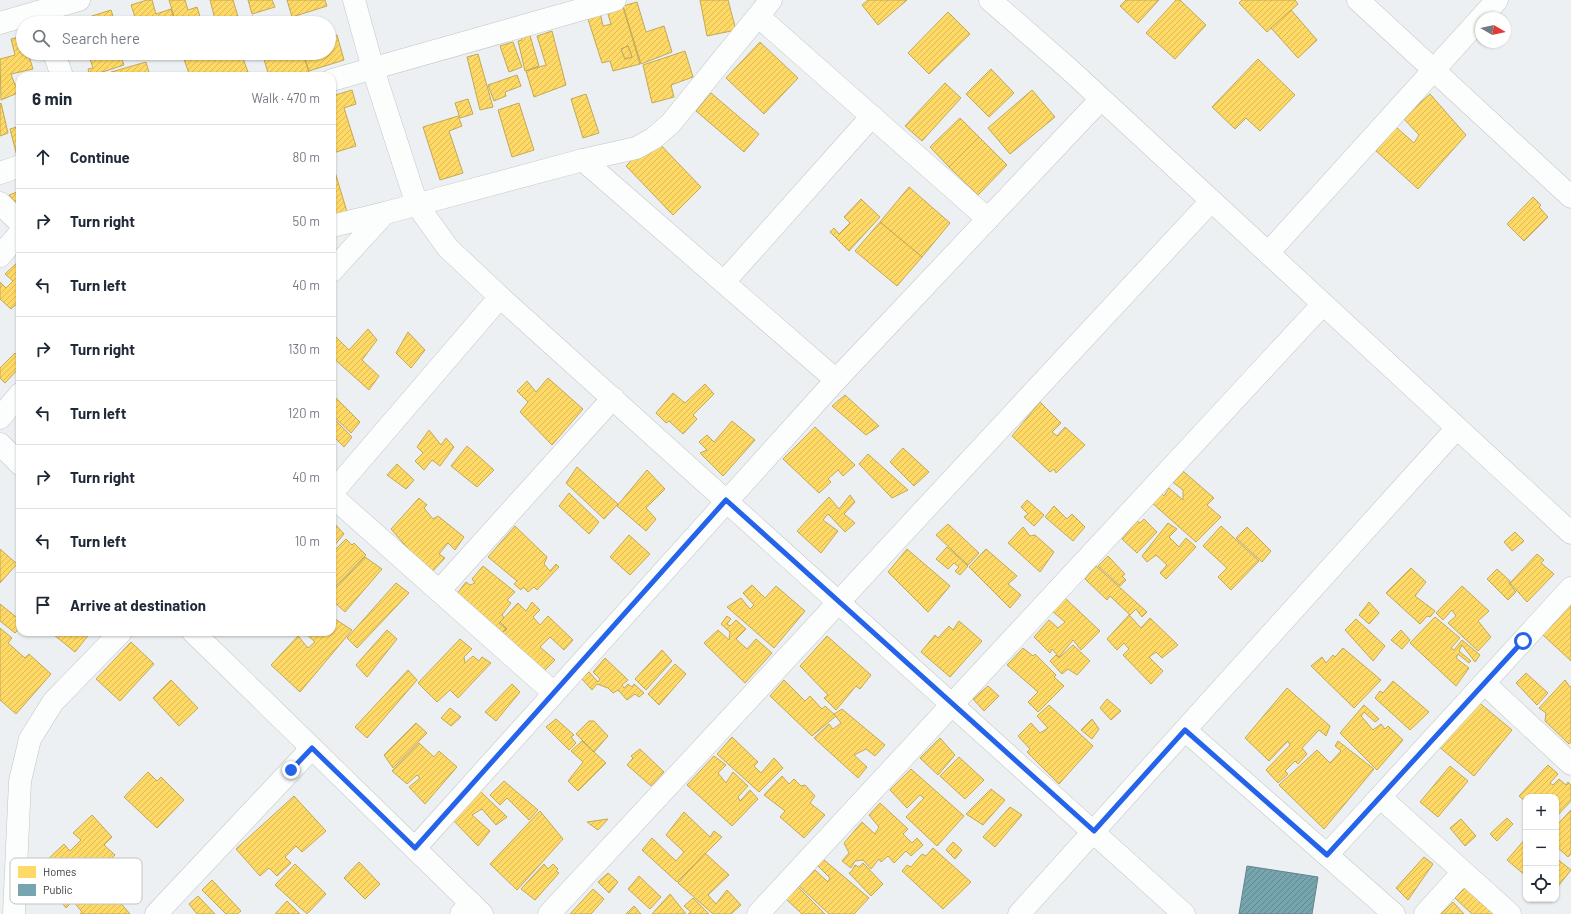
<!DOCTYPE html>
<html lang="en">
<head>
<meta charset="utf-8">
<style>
  :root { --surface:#fff; --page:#f2f2f3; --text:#1f2937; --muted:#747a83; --line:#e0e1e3 }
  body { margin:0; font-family:Barlow,sans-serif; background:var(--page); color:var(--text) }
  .controls { position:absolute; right:12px; bottom:12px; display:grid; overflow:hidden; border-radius:8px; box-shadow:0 1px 3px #0004 }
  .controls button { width:36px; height:36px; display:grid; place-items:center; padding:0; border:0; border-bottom:1px solid var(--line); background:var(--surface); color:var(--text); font:20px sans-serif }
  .compass { position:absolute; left:1475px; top:12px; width:36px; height:36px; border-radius:50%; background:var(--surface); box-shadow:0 1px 3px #0004; rotate:99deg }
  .stop { position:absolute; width:12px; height:12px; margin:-9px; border:3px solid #2563eb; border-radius:50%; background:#fff }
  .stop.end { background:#2563eb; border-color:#fff; box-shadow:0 1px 4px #0008 }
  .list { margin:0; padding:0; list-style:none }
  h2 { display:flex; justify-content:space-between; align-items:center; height:52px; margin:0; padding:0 16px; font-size:17px }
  h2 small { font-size:13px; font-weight:400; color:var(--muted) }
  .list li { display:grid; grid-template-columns:26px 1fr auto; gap:12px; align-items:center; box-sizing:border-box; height:64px; padding:0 16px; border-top:1px solid var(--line) }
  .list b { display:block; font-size:15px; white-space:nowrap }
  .list em { font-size:13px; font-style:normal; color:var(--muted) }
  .icon { flex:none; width:22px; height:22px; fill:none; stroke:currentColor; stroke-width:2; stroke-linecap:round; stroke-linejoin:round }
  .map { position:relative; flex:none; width:1571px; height:914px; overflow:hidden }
  .search { position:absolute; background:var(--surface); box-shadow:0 1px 3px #0004; left:16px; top:16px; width:320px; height:44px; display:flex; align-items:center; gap:10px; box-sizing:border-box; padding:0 14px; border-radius:22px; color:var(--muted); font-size:15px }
  .panel { position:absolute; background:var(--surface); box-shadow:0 1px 3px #0004; left:16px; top:72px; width:320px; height:564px; border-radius:12px }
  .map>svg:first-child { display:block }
  .homes { fill:url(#homes-hatch); stroke:#c2a958; fill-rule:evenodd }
  .public { fill:url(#public-hatch); stroke:#62848b }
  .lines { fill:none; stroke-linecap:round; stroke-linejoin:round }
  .street-casing { stroke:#c2c4c5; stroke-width:23 }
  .secondary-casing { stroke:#c2c4c5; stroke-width:23 }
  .street { stroke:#fcfdfd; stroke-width:22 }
  .secondary { stroke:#fcfdfd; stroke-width:22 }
  .route { stroke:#2563eb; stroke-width:5 }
  .key { fill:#fff; stroke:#c2c3c3; stroke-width:1 }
  .key-label { font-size:11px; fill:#353838 }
</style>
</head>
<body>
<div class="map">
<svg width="1571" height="914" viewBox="0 0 1571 914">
  <defs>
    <pattern id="homes-hatch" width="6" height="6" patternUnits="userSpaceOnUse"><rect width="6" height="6" fill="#ffd966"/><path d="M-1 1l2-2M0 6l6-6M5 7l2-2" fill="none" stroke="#dbbb59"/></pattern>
    <pattern id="public-hatch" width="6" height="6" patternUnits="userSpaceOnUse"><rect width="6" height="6" fill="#76a5af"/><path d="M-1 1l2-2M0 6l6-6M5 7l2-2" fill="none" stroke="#62878f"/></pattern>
  </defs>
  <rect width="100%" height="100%" fill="#edf0f2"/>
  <g class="homes">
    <polygon points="147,0 152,0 156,14 171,9 175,23 137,23 131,5"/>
    <polygon points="169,0 185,0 188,10 197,7 202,23 176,23"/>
    <polygon points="210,0 233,0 239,20 253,16 256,23 216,23"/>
    <polygon points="248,0 272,0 275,7 252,14"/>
    <polygon points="287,0 325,0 327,6 292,17"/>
    <polygon points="700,0 728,0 736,30 707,36"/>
    <polygon points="868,0 907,0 878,25 862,5"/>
    <polygon points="1126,0 1159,0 1138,23 1120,6"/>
    <polygon points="1176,0 1180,0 1206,25 1175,59 1146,33"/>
    <polygon points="1242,0 1295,0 1298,4 1267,32 1239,3"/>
    <polygon points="637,2 646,32 664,26 672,52 641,64 623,6"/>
    <path d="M623,7L640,64L613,71L610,61L602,63L587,16L600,12L603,26L611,24L607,11ZM628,46L632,57L625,59L621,49Z"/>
    <polygon points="111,10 115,22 70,23"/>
    <polygon points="1291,10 1317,40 1298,58 1271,28"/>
    <polygon points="948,12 970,34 929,74 908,53"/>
    <polygon points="528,29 539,66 525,71 518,41 522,40 519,32"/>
    <polygon points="552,31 566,85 534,97 526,71 546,65 537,36"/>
    <polygon points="337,35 344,60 309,71 303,53 329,53 329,37"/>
    <polygon points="23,36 23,53 28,53 33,69 11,74 15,85 20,84 20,92 1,100 0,59 15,55 11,39"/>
    <polygon points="513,42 522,67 509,72 500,46"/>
    <polygon points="760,42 798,78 764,114 726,78"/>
    <polygon points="628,46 632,57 625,59 621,49"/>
    <polygon points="685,51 693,77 671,85 674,97 652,103 643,65"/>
    <polygon points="68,53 82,53 83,56 70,59"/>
    <polygon points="88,53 120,53 124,65 90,76 88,69 93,68"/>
    <polygon points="146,53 169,53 148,59"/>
    <polygon points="241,53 248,72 236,76 190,76 182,54"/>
    <polygon points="262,53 303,53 310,76 269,76"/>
    <polygon points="478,54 493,107 480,110 467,57"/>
    <polygon points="1258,59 1295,95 1260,131 1246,118 1235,129 1212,107"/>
    <polygon points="146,62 150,76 113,76 111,72"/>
    <polygon points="991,69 1014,93 989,117 966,94"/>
    <polygon points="517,75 521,86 505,92 506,96 494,101 488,85"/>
    <polygon points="945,83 961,98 922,141 905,126"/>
    <polygon points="352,90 356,104 344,108 356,146 333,153 332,96"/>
    <polygon points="1032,90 1055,117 1010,154 988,128"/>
    <polygon points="711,93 759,134 744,152 696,111"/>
    <polygon points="586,94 599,133 583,138 571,99"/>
    <polygon points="1430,94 1466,135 1418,189 1376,151 1396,127 1414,143 1419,135 1403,118"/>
    <polygon points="468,99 473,114 460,118 455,103"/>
    <polygon points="1,103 8,133 0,136 0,104"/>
    <polygon points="519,103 534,150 512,157 498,110"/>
    <polygon points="458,116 462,126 449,131 463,173 440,180 423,127"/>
    <polygon points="960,118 979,137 949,167 930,147"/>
    <polygon points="20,126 20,156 17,156 10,129"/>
    <polygon points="979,137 1007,165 978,195 949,167"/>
    <polygon points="654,138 701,187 673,215 626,166"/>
    <polygon points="332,162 348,215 332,220"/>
    <polygon points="909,187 950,223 922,257 880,222"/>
    <polygon points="20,191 20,207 9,195"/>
    <polygon points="1533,197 1541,205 1539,207 1548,217 1524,241 1507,224"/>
    <polygon points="861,199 880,217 849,251 830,232 834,228 839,234 850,223 844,217"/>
    <polygon points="880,222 922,257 897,286 855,251"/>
    <polygon points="20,260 20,301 11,309 0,299 0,282 6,288 13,281 5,274"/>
    <polygon points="368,329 377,340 362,360 379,376 369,390 332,357 332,333 349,350"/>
    <polygon points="408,332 425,350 411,368 396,353"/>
    <polygon points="15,353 20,358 20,367 5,383 0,378 0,368"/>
    <polygon points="548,378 583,409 552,445 520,412 528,402 517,391 527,381 536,392"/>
    <polygon points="705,384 714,394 693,415 697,419 683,434 669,421 666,423 656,413 673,393 685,403"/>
    <polygon points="332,394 360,422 351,433 332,415"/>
    <polygon points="845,395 879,426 866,435 832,406"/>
    <polygon points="1040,402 1061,423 1052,432 1057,436 1065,427 1085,445 1056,473 1054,469 1050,472 1012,436"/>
    <polygon points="332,417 352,437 344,447 332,435"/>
    <polygon points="732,421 755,440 723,476 700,453 707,450 699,442 707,435 714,442"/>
    <polygon points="815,427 855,465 843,476 838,470 828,479 831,482 819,493 783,459"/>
    <polygon points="429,430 441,445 446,438 454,447 440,466 432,460 424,470 415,461 423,453 417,447"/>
    <polygon points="467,446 494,470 477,487 451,466"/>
    <polygon points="903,448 929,472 914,486 890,462"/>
    <polygon points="868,454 908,490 892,498 859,464"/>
    <polygon points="397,464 414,480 406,489 387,475"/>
    <polygon points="577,467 618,504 604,519 566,483"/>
    <polygon points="647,470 665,489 646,508 656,519 646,531 617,506"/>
    <polygon points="1183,471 1214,498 1207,505 1221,517 1196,542 1151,502 1160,492 1164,496 1169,488 1183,500 1183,490 1170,480"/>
    <polygon points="569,493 599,522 589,534 559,506"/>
    <polygon points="850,495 855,502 844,514 855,523 845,532 828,514 823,520 838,531 821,553 797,531 829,497 839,509"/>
    <polygon points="419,498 427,505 424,508 433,519 438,516 464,537 455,550 448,543 439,554 445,558 430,574 391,529"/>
    <polygon points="1027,500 1044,515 1034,526 1024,517 1028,514 1021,507"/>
    <polygon points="1054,506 1067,519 1072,514 1085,527 1073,541 1045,517"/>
    <polygon points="1144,519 1157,532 1137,553 1122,539 1137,521 1140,523"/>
    <polygon points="1168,523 1177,529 1169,537 1179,547 1186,538 1196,547 1166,579 1160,573 1167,565 1156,555 1147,562 1142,556"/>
    <polygon points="335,524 344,534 333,547 334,551 346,539 352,545 354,543 366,555 332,590 332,527"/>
    <polygon points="948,524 979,553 968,565 936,535"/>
    <polygon points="515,526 547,557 544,564 550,571 556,564 559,567 537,590 534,587 528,592 523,587 521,590 514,584 517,581 488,557"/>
    <polygon points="1221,526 1259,561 1231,590 1218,577 1227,568 1203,546"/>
    <polygon points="1023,527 1030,536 1035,535 1054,552 1040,572 1008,543"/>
    <polygon points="1247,527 1271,551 1262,562 1236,538"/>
    <polygon points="1515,532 1524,541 1512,551 1504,542"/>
    <polygon points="629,535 650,554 630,575 610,557"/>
    <polygon points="947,547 968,566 960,575 955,571 959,567 954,563 948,569 936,559"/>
    <polygon points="0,549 17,564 0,583"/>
    <polygon points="907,549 950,586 928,612 888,572"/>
    <polygon points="986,549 1017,576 1008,584 1021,595 1010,608 969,567"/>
    <polygon points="1537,554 1544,560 1541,563 1554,574 1527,602 1510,583"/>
    <polygon points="1108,556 1125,574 1122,576 1126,580 1120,586 1098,566"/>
    <polygon points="365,557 382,569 345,612 332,600 332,592"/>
    <polygon points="483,566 515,592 507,600 511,603 502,615 504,618 499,623 506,629 497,638 455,596 466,582 470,585 475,583 472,579"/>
    <polygon points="1096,566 1147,612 1142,617 1136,609 1130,615 1110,596 1107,600 1085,579"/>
    <polygon points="1411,568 1426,582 1415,596 1435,611 1430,617 1427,616 1420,624 1386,593"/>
    <polygon points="1497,569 1510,581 1509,583 1516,592 1508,600 1487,579"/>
    <polygon points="396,583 409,593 357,648 347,638"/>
    <polygon points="752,585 765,598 776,586 805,611 774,648 727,607 741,598 750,609 754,605 743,593"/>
    <polygon points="1462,586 1489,611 1478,621 1491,637 1478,651 1448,623 1456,616 1452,610 1443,620 1436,613"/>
    <polygon points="1065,598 1100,631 1081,650 1073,640 1059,657 1052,649 1050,653 1034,637 1049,620 1058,628 1065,622 1052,611"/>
    <polygon points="532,602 540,610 533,617 540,625 548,616 573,640 564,650 550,637 540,647 555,660 543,672 502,633 507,629 500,622 518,603 526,611"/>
    <polygon points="1369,602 1379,613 1369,624 1359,615"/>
    <polygon points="1571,602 1571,661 1543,635"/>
    <polygon points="0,604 20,620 20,628 15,633 0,621"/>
    <polygon points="332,612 336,615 332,617 352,630 300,692 271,665 298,636 308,648 315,642 304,632 332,632"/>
    <polygon points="1129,615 1141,628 1150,618 1178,645 1162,658 1156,652 1149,657 1163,671 1151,684 1123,655 1129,649 1124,643 1117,650 1107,639"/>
    <polygon points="727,616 731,619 727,624 730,626 736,620 746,629 736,639 747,649 756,639 772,653 745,683 704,643 718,630 729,640 730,632 721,624"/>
    <polygon points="1435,617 1460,638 1451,648 1454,650 1462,640 1480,655 1475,662 1462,645 1459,651 1471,661 1469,663 1458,654 1456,658 1469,668 1456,686 1410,643"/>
    <polygon points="1356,619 1385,646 1373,661 1345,630"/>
    <polygon points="959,621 982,641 950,677 921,652 935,635 938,638 949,626 953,630"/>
    <polygon points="0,628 12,638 8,643 25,658 29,654 51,674 16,714 0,700"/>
    <polygon points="387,630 397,639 367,677 356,665"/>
    <polygon points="1401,630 1410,640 1402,649 1391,640"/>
    <polygon points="57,632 91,632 75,652 54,635"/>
    <polygon points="827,636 871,675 860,689 856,686 836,710 824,698 828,695 800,666"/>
    <polygon points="460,639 472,649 464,657 465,663 473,656 479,661 482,657 491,663 458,698 450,690 437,702 418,683"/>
    <polygon points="131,642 154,664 120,701 96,679"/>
    <polygon points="1073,645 1090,661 1077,675 1068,669 1062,674 1050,661 1056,655 1059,658"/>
    <polygon points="1023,648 1033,656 1035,654 1056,675 1054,677 1064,686 1038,712 1028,702 1038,692 1007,665"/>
    <polygon points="1343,648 1381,680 1354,708 1311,666 1322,657 1326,663 1333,655 1335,657"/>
    <polygon points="662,650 672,661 646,690 635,679"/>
    <polygon points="605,658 628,680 622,685 624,688 628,684 632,687 634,684 644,693 639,697 635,694 627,700 618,690 613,693 608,688 597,684 592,690 582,679 589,672 598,682 600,679 593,672"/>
    <polygon points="675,664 686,674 659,705 648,694"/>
    <polygon points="408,670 417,680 367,738 355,727"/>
    <polygon points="1526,673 1548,693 1537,705 1516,683"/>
    <polygon points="171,680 198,708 179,726 153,698"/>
    <polygon points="784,680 805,701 810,696 822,709 825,706 836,716 812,736 770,696"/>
    <polygon points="1565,680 1570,687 1571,686 1571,742 1569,744 1545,721 1546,713 1539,708"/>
    <polygon points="1393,681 1429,712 1410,730 1375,698 1380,691 1383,693"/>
    <polygon points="512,684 520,692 496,721 485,712"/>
    <polygon points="988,686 999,696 984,711 973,699"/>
    <polygon points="1287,688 1330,726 1326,736 1319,730 1302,748 1307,754 1298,764 1295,761 1285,771 1288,774 1278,783 1266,770 1290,745 1288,741 1269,761 1245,738"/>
    <polygon points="1107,699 1121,711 1111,720 1100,708"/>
    <polygon points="1476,700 1512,730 1474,776 1438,746"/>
    <polygon points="1049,705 1093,746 1059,784 1027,752 1030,749 1018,736 1031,723 1040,733 1048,728 1037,716"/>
    <polygon points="1364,705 1379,719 1375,722 1364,712 1361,716 1373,730 1381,724 1385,729 1388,726 1403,740 1377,770 1340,733"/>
    <polygon points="450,708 461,717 451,726 441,718"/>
    <polygon points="842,709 885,745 875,756 866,749 854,755 867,767 858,778 814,738 829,724 833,729 841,723 834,714"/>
    <polygon points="556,719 574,735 571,737 576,743 569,750 546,727"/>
    <polygon points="1092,719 1099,729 1092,739 1081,730"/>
    <polygon points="589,721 594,721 608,736 594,752 576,734"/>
    <polygon points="416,723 427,733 393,768 384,755"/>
    <polygon points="732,737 758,762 754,766 761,773 774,758 783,768 759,792 717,754"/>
    <polygon points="940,738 955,755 938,775 920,758"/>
    <polygon points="582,741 606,763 578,791 568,781 583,762 571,751"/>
    <polygon points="1338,741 1374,769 1324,829 1279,785 1317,750 1330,763 1341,751 1335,746"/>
    <polygon points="419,743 434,757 439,751 457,767 425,804 409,787 420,778 417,775 407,784 392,771"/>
    <polygon points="640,749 664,772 651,786 627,765 633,758 631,756"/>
    <polygon points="714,756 726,765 718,773 726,783 733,772 748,786 738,797 740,801 750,790 758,799 732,826 687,785"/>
    <polygon points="959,757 984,780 965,799 940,776"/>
    <polygon points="1548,765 1558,774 1550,783 1553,785 1559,779 1566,785 1568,782 1571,785 1571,801 1556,817 1556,797 1526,797 1526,802 1519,796"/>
    <polygon points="1450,766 1468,781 1438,817 1420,802"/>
    <polygon points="911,769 964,816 937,846 906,817 924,798 920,795 907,808 890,790"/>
    <polygon points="148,772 157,781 161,777 184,800 157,828 124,797"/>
    <polygon points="782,776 789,784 794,779 801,786 805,785 815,796 810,803 825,815 804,838 780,817 785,811 764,795"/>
    <polygon points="504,781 538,810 529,820 507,798 500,805 490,795"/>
    <polygon points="991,789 1005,800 983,825 966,814"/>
    <polygon points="480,791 507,817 496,825 482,809 472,815 490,831 478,846 452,819"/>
    <polygon points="294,796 326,831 302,852 296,846 285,857 291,863 277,876 269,868 260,876 236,849"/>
    <polygon points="880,803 908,829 903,834 912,843 917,838 923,845 911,856 906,851 894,863 888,856 881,862 879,859 871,869 863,860 855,861 851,868 842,861 849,853 844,843 862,822 875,834 879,827 869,815"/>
    <polygon points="1010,807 1022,815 995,847 983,837"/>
    <polygon points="1571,810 1571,854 1568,857 1556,846 1556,833 1559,830 1556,826"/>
    <polygon points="540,811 563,839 517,890 490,864"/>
    <polygon points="684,812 710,837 714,831 722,837 677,882 642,850 652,838 676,861 684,852 666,835"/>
    <polygon points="92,815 112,837 104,845 115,855 95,874 89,867 69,886 46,861 64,844 70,851 81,840 73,833"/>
    <polygon points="1507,818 1513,824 1497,841 1490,834"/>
    <polygon points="608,819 598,830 587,822"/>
    <polygon points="1461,819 1476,836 1465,846 1450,828"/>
    <polygon points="1526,838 1526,876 1507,860"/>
    <polygon points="953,842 962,850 955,859 946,850"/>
    <polygon points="933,848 971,882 943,909 902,871 907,865 911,867 922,854 926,856"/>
    <polygon points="705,853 729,875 708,895 716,904 727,890 741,905 731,914 713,914 678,883"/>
    <polygon points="1424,857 1433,864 1408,900 1396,888"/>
    <polygon points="1556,858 1571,870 1556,889"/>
    <polygon points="823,859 869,898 854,914 829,914 798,885 815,870 828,882 830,878 817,865"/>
    <polygon points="359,862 380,884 365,899 344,878"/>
    <polygon points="863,863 883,884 871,896 849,873 852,871 855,865 859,867"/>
    <polygon points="295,864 326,894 307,914 275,885"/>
    <polygon points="544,864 548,869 553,864 558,869 556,871 559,873 535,900 521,889"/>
    <polygon points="608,873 618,882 609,893 598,882"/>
    <polygon points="639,876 661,897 650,909 628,889"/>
    <polygon points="212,880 241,911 237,914 226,914 202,890"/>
    <polygon points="102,881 130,914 80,914 82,912 73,901 66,908 57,897 73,884 80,893 92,882 96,886"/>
    <polygon points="1467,886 1495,914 1472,914 1455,898"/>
    <polygon points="798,887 825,914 802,914 786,899"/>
    <polygon points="593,889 604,899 591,914 570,914"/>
    <polygon points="670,894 686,914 652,914"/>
    <polygon points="198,896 215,914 197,914 189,904"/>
    <polygon points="693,898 709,914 688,914 691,912 684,906"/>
    <polygon points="287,901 300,914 275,914"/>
    <polygon points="1453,902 1464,914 1441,914"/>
    <polygon points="634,906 641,914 626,914"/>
  </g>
  <polygon class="public" points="1247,866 1318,877 1312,914 1239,914"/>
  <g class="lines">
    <defs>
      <g id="street">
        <polyline points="354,0 373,69 417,205 448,248 500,297 1184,914"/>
        <polyline points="1358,0 1571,197"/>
        <polyline points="758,16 988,219"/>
        <polyline points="0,23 79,0"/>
        <polyline points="54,53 62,76"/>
        <polyline points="332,80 615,0"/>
        <polyline points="583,160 836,380"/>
        <polyline points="0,173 20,166"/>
        <polyline points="0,203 20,223"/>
        <polyline points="332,226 385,213"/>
        <polyline points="1268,253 1497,0"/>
        <polyline points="0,256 20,233"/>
        <polyline points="332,271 385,213 583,160 636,148 654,138 671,123 771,0"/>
        <polyline points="724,282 872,116"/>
        <polyline points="0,418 20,394"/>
        <polyline points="332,493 500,297"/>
        <polyline points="332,496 554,693"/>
        <polyline points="439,591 613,398"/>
        <polyline points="1484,683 1571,764"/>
        <polyline points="1185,730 1394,914"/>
        <polyline points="1380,797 1510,914"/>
        <polyline points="415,848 836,380 1101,99"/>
        <polyline points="1327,855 1571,588"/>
        <polyline points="14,914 20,781 30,739 53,702 121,632"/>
        <polyline points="156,914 312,748"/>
        <polyline points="461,914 471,903"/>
        <polyline points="549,914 1211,201"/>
        <polyline points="758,914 1323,304"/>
        <polyline points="1019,914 1457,428"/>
        <polyline points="1425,914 1463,872"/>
      </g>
      <g id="secondary">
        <polyline points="990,0 1069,69 1571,533"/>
        <polyline points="0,444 20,464"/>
        <polyline points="193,632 482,914"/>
      </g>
    </defs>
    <use href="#street" class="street-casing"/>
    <use href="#secondary" class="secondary-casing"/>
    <use href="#street" class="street"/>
    <use href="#secondary" class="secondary"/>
  </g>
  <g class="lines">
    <polyline class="route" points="291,770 312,748 415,848 726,500 1094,831 1185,730 1327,855 1523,641"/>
  </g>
  <rect x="10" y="858" width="132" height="46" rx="6" class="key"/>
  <rect x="18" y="866" width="18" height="12" fill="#ffd966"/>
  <rect x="18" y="884" width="18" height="12" fill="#76a5af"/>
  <g class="key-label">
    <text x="43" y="876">Homes</text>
    <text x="43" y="894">Public</text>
  </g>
</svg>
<div class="controls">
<button>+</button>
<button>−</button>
<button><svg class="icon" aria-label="locate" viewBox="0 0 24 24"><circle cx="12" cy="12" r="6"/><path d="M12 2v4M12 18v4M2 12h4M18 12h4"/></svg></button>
</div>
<svg class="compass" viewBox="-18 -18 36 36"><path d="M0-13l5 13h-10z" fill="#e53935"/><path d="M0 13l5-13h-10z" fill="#747a83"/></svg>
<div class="stop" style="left:1523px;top:641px"></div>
<div class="stop end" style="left:291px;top:770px"></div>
<div class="search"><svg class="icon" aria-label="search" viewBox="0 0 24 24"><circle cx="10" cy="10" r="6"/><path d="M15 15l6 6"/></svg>Search here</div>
<section class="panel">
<h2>6 min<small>Walk · 470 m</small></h2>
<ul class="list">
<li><svg class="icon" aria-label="ahead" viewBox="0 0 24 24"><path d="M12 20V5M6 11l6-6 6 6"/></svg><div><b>Continue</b></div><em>80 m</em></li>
<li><svg class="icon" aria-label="right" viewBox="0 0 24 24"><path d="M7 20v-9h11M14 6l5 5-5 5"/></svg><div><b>Turn right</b></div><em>50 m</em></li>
<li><svg class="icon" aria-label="left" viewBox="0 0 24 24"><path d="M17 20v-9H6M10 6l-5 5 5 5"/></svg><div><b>Turn left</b></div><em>40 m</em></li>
<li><svg class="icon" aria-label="right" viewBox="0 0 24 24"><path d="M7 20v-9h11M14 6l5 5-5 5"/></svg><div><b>Turn right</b></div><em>130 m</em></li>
<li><svg class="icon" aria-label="left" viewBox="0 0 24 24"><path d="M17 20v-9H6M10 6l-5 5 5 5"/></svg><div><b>Turn left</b></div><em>120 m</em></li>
<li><svg class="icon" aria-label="right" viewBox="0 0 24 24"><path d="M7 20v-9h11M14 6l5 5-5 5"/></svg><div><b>Turn right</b></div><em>40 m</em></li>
<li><svg class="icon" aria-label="left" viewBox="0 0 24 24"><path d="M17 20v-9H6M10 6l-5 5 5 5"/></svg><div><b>Turn left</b></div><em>10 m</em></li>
<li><svg class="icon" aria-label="arrive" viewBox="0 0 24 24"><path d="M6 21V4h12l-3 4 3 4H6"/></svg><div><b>Arrive at destination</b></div></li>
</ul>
</section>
</div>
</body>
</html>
